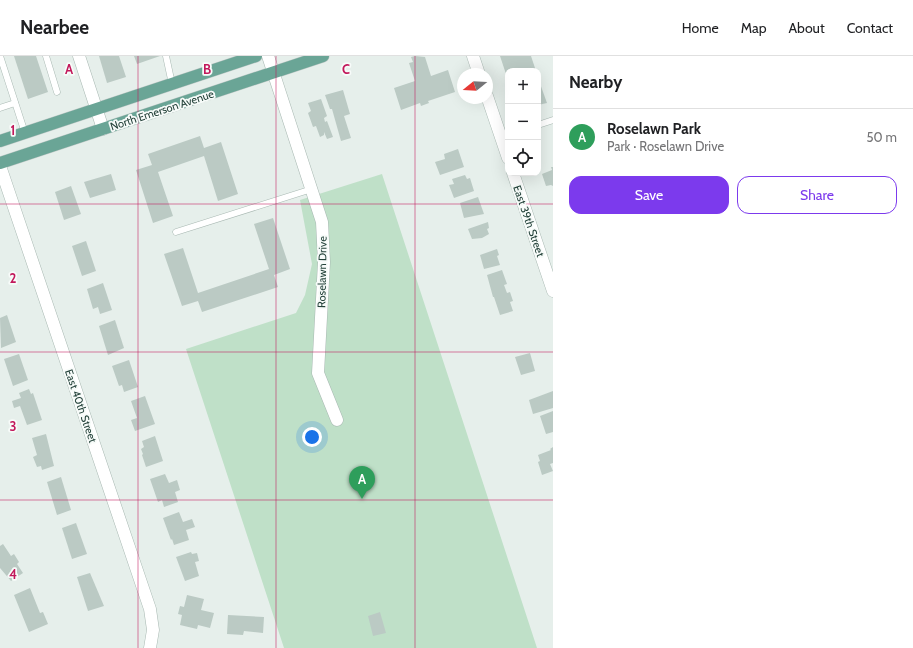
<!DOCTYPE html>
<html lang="en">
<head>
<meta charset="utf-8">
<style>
  :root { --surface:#fff; --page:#f6f6f6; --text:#202124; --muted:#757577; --line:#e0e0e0; --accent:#7c3aed }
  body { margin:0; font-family:Cabin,sans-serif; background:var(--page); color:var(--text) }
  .controls { position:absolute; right:12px; top:12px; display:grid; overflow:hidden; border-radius:8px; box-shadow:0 4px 16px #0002 }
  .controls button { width:36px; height:36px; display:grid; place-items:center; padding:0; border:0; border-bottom:1px solid var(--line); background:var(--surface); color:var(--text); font:20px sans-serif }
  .compass { position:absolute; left:457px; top:12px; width:36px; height:36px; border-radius:50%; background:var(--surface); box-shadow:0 4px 16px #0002; rotate:252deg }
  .you { position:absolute; left:312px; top:381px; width:14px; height:14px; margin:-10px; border:3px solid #fff; border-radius:50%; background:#1a73e8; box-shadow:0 0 0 6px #1a73e833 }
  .badge { display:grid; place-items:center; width:26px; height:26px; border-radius:50%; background:var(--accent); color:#fff; font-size:13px; font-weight:700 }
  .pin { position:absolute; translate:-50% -33px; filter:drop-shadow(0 1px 2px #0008) }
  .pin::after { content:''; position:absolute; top:21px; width:14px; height:12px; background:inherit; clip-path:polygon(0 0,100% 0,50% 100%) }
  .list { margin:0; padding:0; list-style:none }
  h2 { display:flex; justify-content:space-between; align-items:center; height:52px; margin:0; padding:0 16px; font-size:17px }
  h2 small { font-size:13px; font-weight:400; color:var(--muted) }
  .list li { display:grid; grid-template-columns:26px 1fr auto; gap:12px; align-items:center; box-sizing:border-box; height:56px; padding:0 16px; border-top:1px solid var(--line) }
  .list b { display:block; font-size:15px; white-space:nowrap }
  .list p { margin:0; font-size:13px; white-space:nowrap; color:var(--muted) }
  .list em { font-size:13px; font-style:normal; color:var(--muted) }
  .actions { display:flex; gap:8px; padding:12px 16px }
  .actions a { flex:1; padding:9px 0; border:1px solid var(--accent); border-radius:12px; text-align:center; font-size:14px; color:var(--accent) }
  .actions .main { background:var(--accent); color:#fff }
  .icon { flex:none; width:22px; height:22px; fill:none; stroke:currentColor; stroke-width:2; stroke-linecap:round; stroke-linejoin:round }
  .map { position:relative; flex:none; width:553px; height:592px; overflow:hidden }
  header { display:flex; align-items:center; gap:24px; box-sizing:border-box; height:56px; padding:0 20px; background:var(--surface); border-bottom:1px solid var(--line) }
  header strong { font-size:19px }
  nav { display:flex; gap:22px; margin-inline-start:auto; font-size:14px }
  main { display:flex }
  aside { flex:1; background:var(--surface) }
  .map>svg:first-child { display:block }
  .green { fill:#bfe0c8 }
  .building { fill:#bbcac4 }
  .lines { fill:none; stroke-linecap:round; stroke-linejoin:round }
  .service-casing { stroke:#a8b8b2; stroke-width:7 }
  .minor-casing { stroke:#a8b8b2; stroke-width:13 }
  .primary-casing { stroke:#c2cac8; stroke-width:13 }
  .service { stroke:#fff; stroke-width:6 }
  .minor { stroke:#fff; stroke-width:12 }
  .primary { stroke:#6aa596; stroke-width:12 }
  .grid { fill:none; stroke:#c2185b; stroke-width:1; stroke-opacity:0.55 }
  .labels { text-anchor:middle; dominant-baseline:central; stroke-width:3.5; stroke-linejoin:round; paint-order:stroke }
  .street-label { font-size:11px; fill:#24423a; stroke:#f7fbf9 }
  .grid-label { font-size:13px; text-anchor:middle; font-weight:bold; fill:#c2185b; stroke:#f7fbf9; stroke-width:3.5; stroke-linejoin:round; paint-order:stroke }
</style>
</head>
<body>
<header>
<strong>Nearbee</strong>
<nav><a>Home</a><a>Map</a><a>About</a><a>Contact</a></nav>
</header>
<main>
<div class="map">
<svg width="553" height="592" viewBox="0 0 553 592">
  <rect width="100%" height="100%" fill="#e6efeb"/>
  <polygon class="green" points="382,118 537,592 284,592 186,293 296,257 305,239 312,208 300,144"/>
  <g class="building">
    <polygon points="14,0 36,0 48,36 28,43"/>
    <polygon points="99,0 119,0 126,21 107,27"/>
    <polygon points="134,0 160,0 137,8"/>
    <polygon points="415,0 425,1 431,20 448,14 455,36 428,45 429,47 421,50 420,47 401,54 394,32 415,25 409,7 413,6 411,1"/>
    <polygon points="500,0 531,0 536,15 508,15 508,24"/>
    <polygon points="538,22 547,47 538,49"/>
    <polygon points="343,34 350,58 344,60 351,82 341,85 332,53 330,53 325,39"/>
    <polygon points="321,43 327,60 324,62 325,66 327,65 333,81 327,83 324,76 324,79 320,81 316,70 313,71 308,57 311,55 308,47"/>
    <polygon points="200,80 204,92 221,86 238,138 218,145 204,100 158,116 173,160 153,167 136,114 152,109 148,98"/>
    <polygon points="458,93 464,111 440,119 435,106 445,103 444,98"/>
    <polygon points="551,111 553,111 553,130 551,129 546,130 542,118 552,114"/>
    <polygon points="111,118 116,134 90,142 84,126"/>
    <polygon points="465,119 467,123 470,122 474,135 454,142 449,129 454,128 452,123"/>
    <polygon points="71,130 81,158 64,164 55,136"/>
    <polygon points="478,141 484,158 464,162 460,147"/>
    <polygon points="273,162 290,213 274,219 278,231 202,256 198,245 182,250 164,198 183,192 198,237 269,213 254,168"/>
    <polygon points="488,166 489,172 487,173 489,178 482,182 472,183 468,173"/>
    <polygon points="86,185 96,215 82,220 72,190"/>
    <polygon points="497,193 499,199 497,200 500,209 484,213 480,199"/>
    <polygon points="502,214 507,228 504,229 507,237 510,236 513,245 510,246 513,255 500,259 494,241 493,241 487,219"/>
    <polygon points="103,227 112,254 100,258 98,251 93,253 87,233"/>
    <polygon points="7,259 16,286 1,292 0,262"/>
    <polygon points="115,264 124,292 108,299 99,270"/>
    <polygon points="530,297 535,315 521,319 515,301"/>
    <polygon points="19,298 28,324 13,330 4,303"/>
    <polygon points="129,304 138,331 124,336 122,329 119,330 112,310"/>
    <polygon points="29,333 31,338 33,337 42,364 27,369 20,350 14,352 12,345 21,342 19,337"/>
    <polygon points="553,335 553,352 533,358 529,344"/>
    <polygon points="145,340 155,368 135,375 131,364 137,362 131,345"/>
    <polygon points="553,355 553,376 546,378 540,360"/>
    <polygon points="46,378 54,410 42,414 41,410 37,411 33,401 37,399 32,382"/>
    <polygon points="155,380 163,405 146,411 142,399 143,398 141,393 144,391 142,385"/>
    <polygon points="553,391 553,407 550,408 553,415 542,419 538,406 540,405 538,399 551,394 550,393"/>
    <polygon points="165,418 169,427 177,424 180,434 175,436 178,446 164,451 162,444 158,446 150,423"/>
    <polygon points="61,421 71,454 57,459 47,426"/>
    <polygon points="179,456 183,466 192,463 195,471 186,474 189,484 174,489 172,483 171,484 163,462"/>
    <polygon points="76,467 87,498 72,503 62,472"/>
    <polygon points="3,488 11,500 14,498 19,506 17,508 23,517 11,525 0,512 0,490"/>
    <polygon points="191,496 192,498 197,497 199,505 195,506 199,520 185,525 176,501"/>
    <polygon points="90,517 104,550 88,555 77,521"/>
    <polygon points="30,532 40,557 43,556 48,568 29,576 14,539"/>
    <polygon points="187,539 204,543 201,554 214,557 210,572 198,569 197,573 180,569 182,559 178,558 180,550 184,551"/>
    <polygon points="380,556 386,577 373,580 368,560"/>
    <polygon points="228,559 264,561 263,577 244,575 243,579 227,578"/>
  </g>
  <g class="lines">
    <defs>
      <g id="service">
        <polyline points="0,0 25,77"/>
        <polyline points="46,0 57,36"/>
        <polyline points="166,0 172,28"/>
        <polyline points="0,52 15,47"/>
        <polyline points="538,69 553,64"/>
        <polyline points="176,176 312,133"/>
      </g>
      <g id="minor">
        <polyline points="79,0 103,73"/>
        <polyline points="268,0 322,166 324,206 318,317 337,364"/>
        <polyline points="473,0 479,18"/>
        <polyline points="487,40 508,102"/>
        <polyline points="0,110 150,553 153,574 150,592"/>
        <polyline points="513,117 553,235"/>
      </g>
      <g id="primary">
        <polyline points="0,85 256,0"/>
        <polyline points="0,107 323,0"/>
      </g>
    </defs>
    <use href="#service" class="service-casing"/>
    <use href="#minor" class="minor-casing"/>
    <use href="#primary" class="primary-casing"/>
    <use href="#service" class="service"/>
    <use href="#minor" class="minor"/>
    <use href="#primary" class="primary"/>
  </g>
  <path class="grid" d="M138,0V592M276,0V592M415,0V592M0,148H553M0,296H553M0,444H553"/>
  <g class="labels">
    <g class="street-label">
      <text transform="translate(162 54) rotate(-18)">North Emerson Avenue</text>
      <text transform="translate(529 165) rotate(71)">East 39th Street</text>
      <text transform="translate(322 216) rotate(-89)">Roselawn Drive</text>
      <text transform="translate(81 350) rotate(71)">East 40th Street</text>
    </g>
  </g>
  <g class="grid-label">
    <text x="69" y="18">A</text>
    <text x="207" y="18">B</text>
    <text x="346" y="18">C</text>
    <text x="13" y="79">1</text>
    <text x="13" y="227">2</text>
    <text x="13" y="375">3</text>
    <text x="13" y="523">4</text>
  </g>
</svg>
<div class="controls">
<button>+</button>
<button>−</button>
<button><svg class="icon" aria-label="locate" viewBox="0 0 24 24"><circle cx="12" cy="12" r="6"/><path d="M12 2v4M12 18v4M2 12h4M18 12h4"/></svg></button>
</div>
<svg class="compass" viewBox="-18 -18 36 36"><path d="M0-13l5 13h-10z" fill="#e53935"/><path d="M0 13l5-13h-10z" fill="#757577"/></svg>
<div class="you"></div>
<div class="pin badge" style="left:362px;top:443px;background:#2e9e5b">A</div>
</div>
<aside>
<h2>Nearby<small></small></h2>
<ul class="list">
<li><span class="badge" style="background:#2e9e5b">A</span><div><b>Roselawn Park</b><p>Park · Roselawn Drive</p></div><em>50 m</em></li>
</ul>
<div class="actions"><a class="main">Save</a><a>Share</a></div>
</aside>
</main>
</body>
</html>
